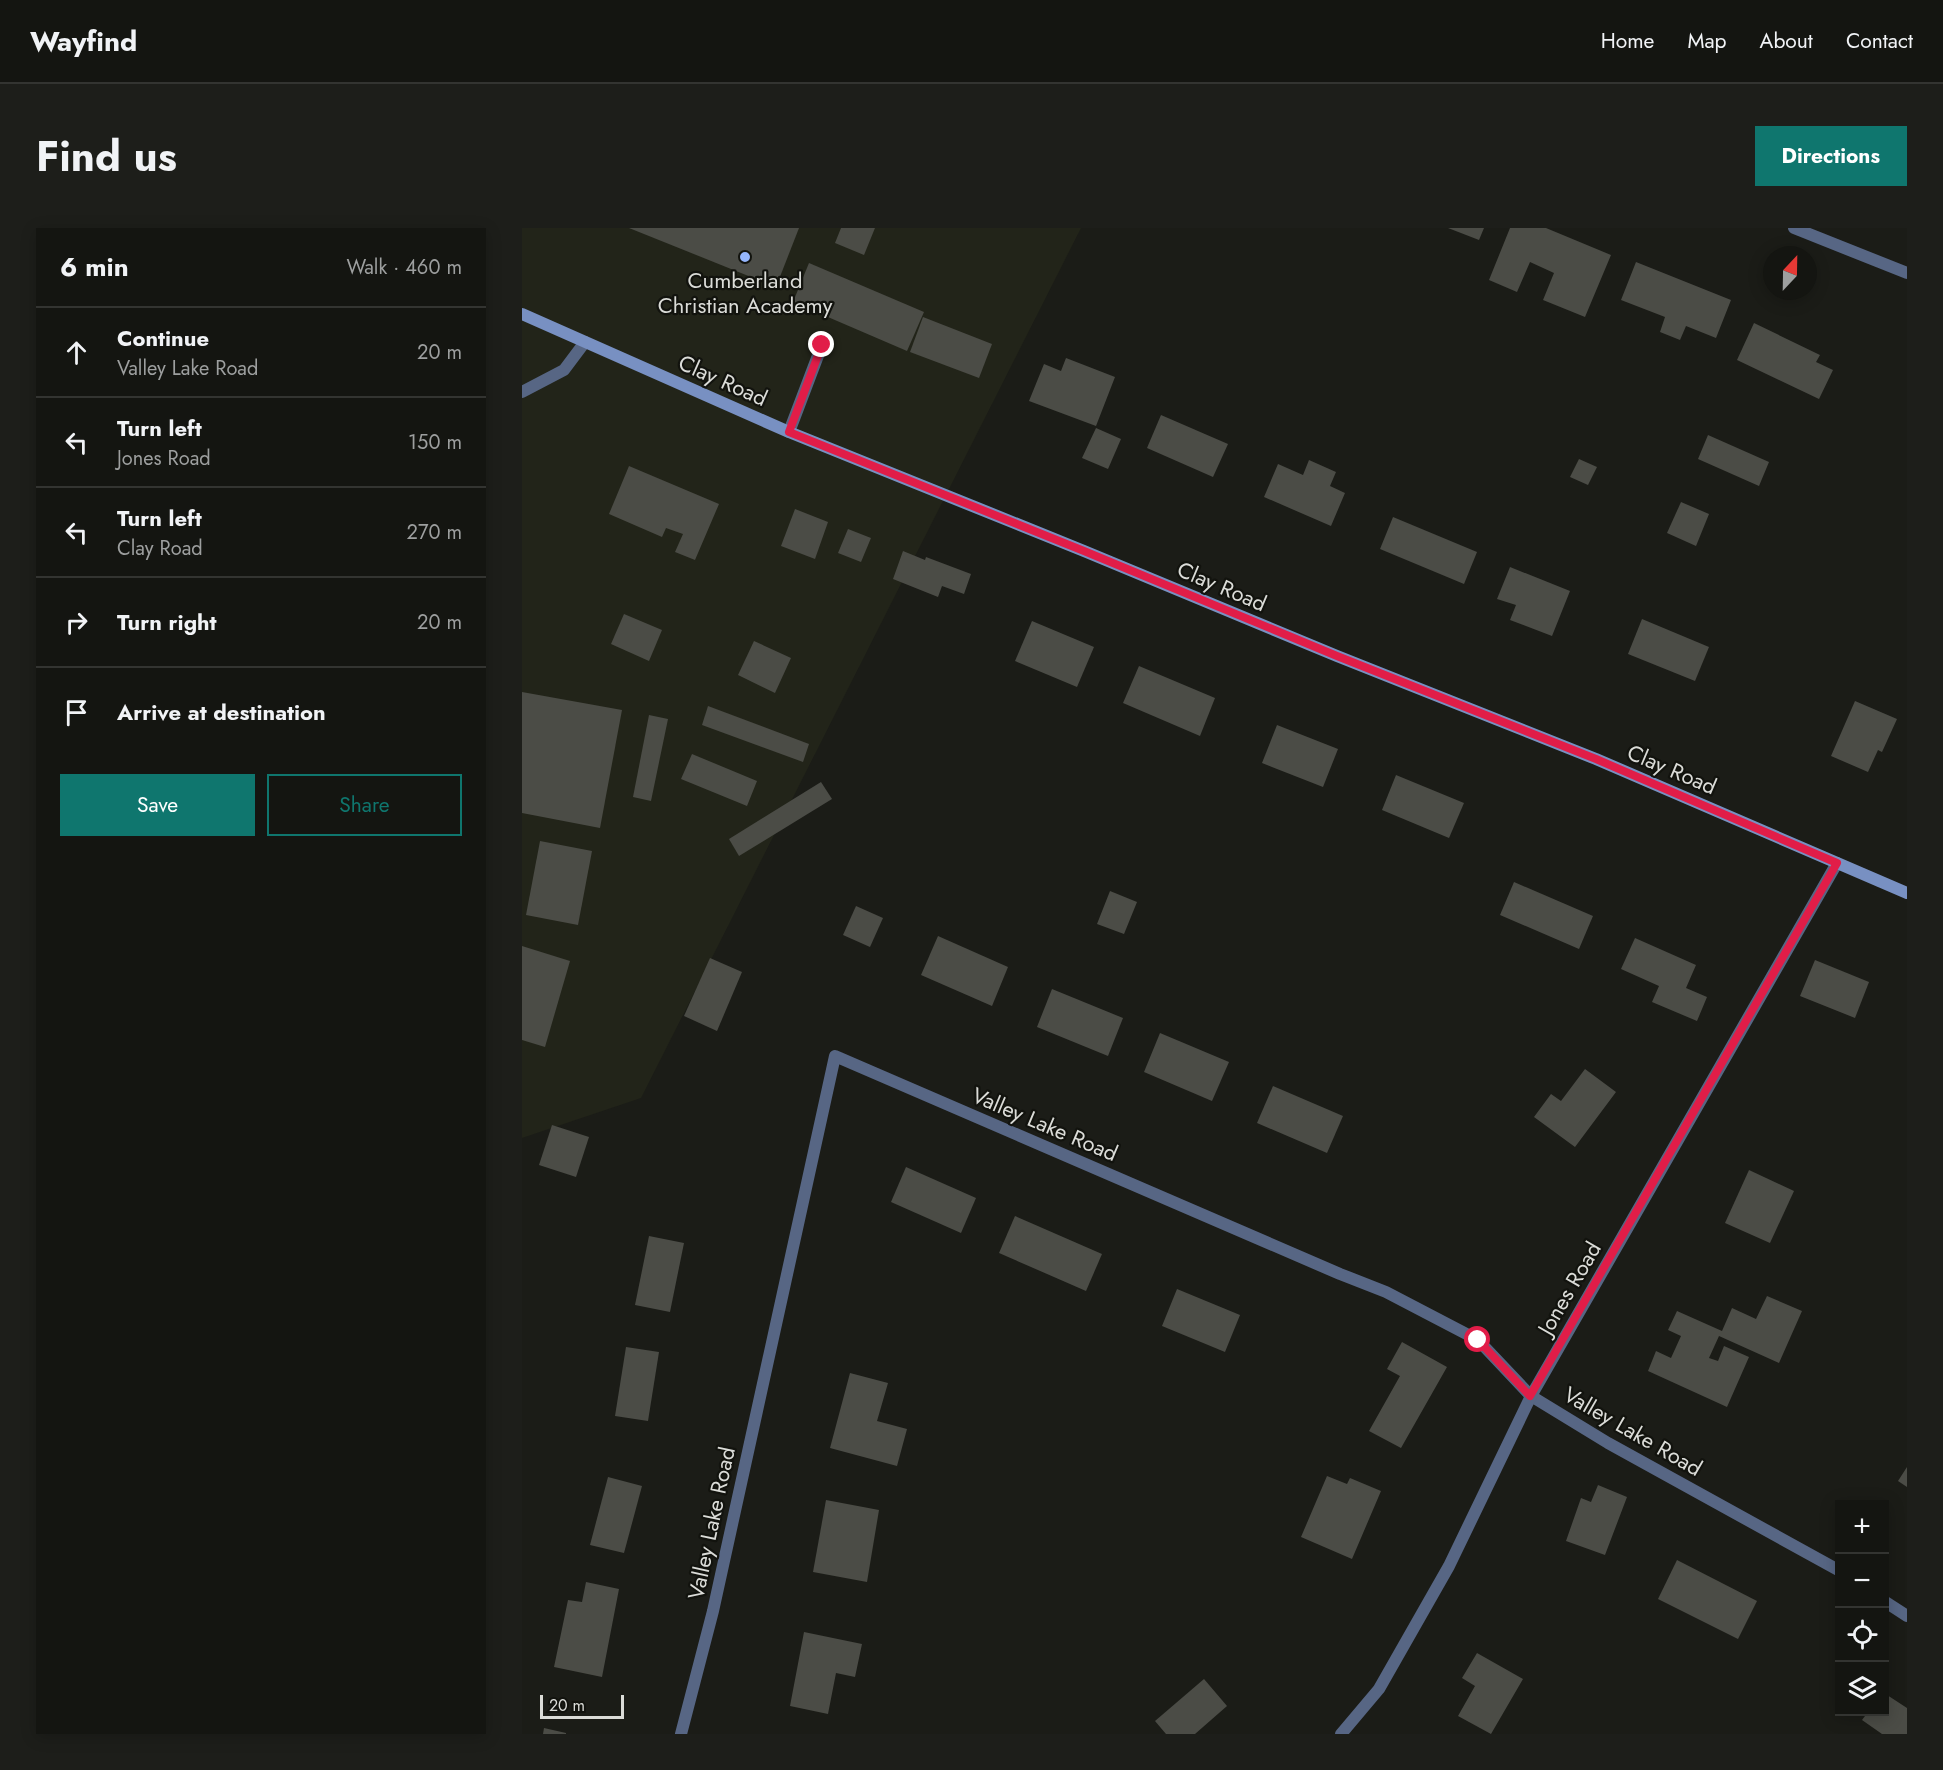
<!DOCTYPE html>
<html lang="en">
<head>
<meta charset="utf-8">
<style>
  :root { --surface:#141511; --page:#1d1e1a; --text:#f1f3f6; --muted:#9d9f9f; --line:#333431; --accent:#0f766e }
  body { margin:0; font-family:Jost,sans-serif; background:var(--page); color:var(--text) }
  .controls { position:absolute; right:18px; bottom:18px; display:grid; overflow:hidden; border-radius:0px; box-shadow:0 3px 15px #0003 }
  .controls button { width:54px; height:54px; display:grid; place-items:center; padding:0; border:0; border-bottom:2px solid var(--line); background:var(--surface); color:var(--text); font:30px sans-serif }
  .compass { position:absolute; left:1241px; top:18px; width:54px; height:54px; border-radius:50%; background:var(--surface); box-shadow:0 3px 15px #0003; rotate:22deg }
  .scale { position:absolute; left:18px; bottom:15px; width:84px; box-sizing:border-box; padding-left:6px; border:3px solid #dbdcd8; border-top:0; font-size:16px; line-height:21px; white-space:nowrap; color:#dbdcd8; -webkit-text-stroke:4px #12130e; paint-order:stroke }
  .stop { position:absolute; width:18px; height:18px; margin:-14px; border:4px solid #e11d48; border-radius:50%; background:#fff }
  .stop.end { background:#e11d48; border-color:#fff; box-shadow:0 2px 6px #0008 }
  .list { margin:0; padding:0; list-style:none }
  h2 { display:flex; justify-content:space-between; align-items:center; height:78px; margin:0; padding:0 24px; font-size:26px }
  h2 small { font-size:20px; font-weight:400; color:var(--muted) }
  .list li { display:grid; grid-template-columns:39px 1fr auto; gap:18px; align-items:center; box-sizing:border-box; height:90px; padding:0 24px; border-top:2px solid var(--line) }
  .list b { display:block; font-size:22px; white-space:nowrap }
  .list p { margin:0; font-size:20px; white-space:nowrap; color:var(--muted) }
  .list em { font-size:20px; font-style:normal; color:var(--muted) }
  .actions { display:flex; gap:12px; padding:18px 24px }
  .actions a { flex:1; padding:14px 0; border:2px solid var(--accent); border-radius:0px; text-align:center; font-size:21px; color:var(--accent) }
  .actions .main { background:var(--accent); color:#fff }
  .icon { flex:none; width:33px; height:33px; fill:none; stroke:currentColor; stroke-width:2; stroke-linecap:round; stroke-linejoin:round }
  .map { position:relative; flex:none; width:1385px; height:1506px; overflow:hidden; border-radius:0px }
  header { display:flex; align-items:center; gap:36px; box-sizing:border-box; height:84px; padding:0 30px; background:var(--surface); border-bottom:2px solid var(--line) }
  header strong { font-size:28px }
  nav { display:flex; gap:33px; margin-inline-start:auto; font-size:21px }
  .intro { display:flex; align-items:center; justify-content:space-between; box-sizing:border-box; height:144px; padding:0 36px }
  h1 { margin:0; font-size:42px }
  .button { padding:15px 27px; border-radius:0px; background:var(--accent); color:#fff; font-size:21px; font-weight:700 }
  main { display:flex; gap:36px; padding:0 36px }
  aside { flex:1; background:var(--surface); border-radius:0px; box-shadow:0 3px 15px #0003 }
  .map>svg:first-child { display:block }
  .built { fill:#222419 }
  .building { fill:#4b4c46 }
  .lines { fill:none; stroke-linecap:round; stroke-linejoin:round }
  .lane { stroke:#576684; stroke-width:12 }
  .street { stroke:#576684; stroke-width:12 }
  .secondary { stroke:#7890c2; stroke-width:12 }
  .route { stroke:#e11d48; stroke-width:8 }
  .poi-dot { fill:#95b6fd; stroke:#12130e; stroke-width:2 }
  .labels { text-anchor:middle; dominant-baseline:central; stroke-width:4.5; stroke-linejoin:round; paint-order:stroke }
  .poi-label { font-size:22px; fill:#dbdcd8; stroke:#12130e }
  .street-label { font-size:22px; fill:#dbdcd8; stroke:#12130e }
</style>
</head>
<body>
<header>
<strong>Wayfind</strong>
<nav><a>Home</a><a>Map</a><a>About</a><a>Contact</a></nav>
</header>
<div class="intro"><h1>Find us</h1><a class="button">Directions</a></div>
<main>
<aside>
<h2>6 min<small>Walk · 460 m</small></h2>
<ul class="list">
<li><svg class="icon" aria-label="ahead" viewBox="0 0 24 24"><path d="M12 20V5M6 11l6-6 6 6"/></svg><div><b>Continue</b><p>Valley Lake Road</p></div><em>20 m</em></li>
<li><svg class="icon" aria-label="left" viewBox="0 0 24 24"><path d="M17 20v-9H6M10 6l-5 5 5 5"/></svg><div><b>Turn left</b><p>Jones Road</p></div><em>150 m</em></li>
<li><svg class="icon" aria-label="left" viewBox="0 0 24 24"><path d="M17 20v-9H6M10 6l-5 5 5 5"/></svg><div><b>Turn left</b><p>Clay Road</p></div><em>270 m</em></li>
<li><svg class="icon" aria-label="right" viewBox="0 0 24 24"><path d="M7 20v-9h11M14 6l5 5-5 5"/></svg><div><b>Turn right</b></div><em>20 m</em></li>
<li><svg class="icon" aria-label="arrive" viewBox="0 0 24 24"><path d="M6 21V4h12l-3 4 3 4H6"/></svg><div><b>Arrive at destination</b></div></li>
</ul>
<div class="actions"><a class="main">Save</a><a>Share</a></div>
</aside>
<div class="map">
<svg width="1385" height="1506" viewBox="0 0 1385 1506">
  <rect width="100%" height="100%" fill="#1b1c17"/>
  <polygon class="built" points="0,0 559,0 119,870 0,910"/>
  <g class="building">
    <polygon points="107,0 277,0 254,59"/>
    <polygon points="319,0 353,0 342,27 313,15"/>
    <polygon points="926,0 962,0 957,12"/>
    <polygon points="988,0 1024,0 1089,27 1063,89 1021,72 1032,45 1008,34 995,64 967,52"/>
    <polygon points="1114,34 1209,72 1194,110 1164,98 1158,112 1138,104 1143,89 1099,72"/>
    <polygon points="287,35 402,84 385,123 271,74"/>
    <polygon points="401,89 470,116 457,150 388,124"/>
    <polygon points="1232,95 1298,127 1294,134 1311,142 1297,171 1215,132"/>
    <polygon points="544,130 593,149 574,198 507,173 522,136 539,143"/>
    <polygon points="639,187 706,216 691,249 625,220"/>
    <polygon points="574,200 599,211 586,241 560,230"/>
    <polygon points="1186,207 1247,234 1237,258 1176,231"/>
    <polygon points="1057,231 1075,239 1066,257 1048,249"/>
    <polygon points="787,232 814,244 808,258 823,265 809,298 742,269 756,236 781,247"/>
    <polygon points="107,238 197,276 173,332 153,324 161,306 144,300 140,309 87,286"/>
    <polygon points="1159,274 1187,286 1174,318 1145,305"/>
    <polygon points="273,281 306,294 293,331 259,318"/>
    <polygon points="871,289 955,324 942,356 858,321"/>
    <polygon points="326,301 349,310 339,334 316,325"/>
    <polygon points="381,323 403,332 404,329 449,346 442,366 420,358 416,369 371,351"/>
    <polygon points="988,339 1048,363 1030,408 988,392 994,377 975,371"/>
    <polygon points="102,386 140,402 127,433 89,416"/>
    <polygon points="1120,391 1187,419 1173,453 1106,426"/>
    <polygon points="510,393 572,419 555,459 493,433"/>
    <polygon points="232,413 269,430 253,465 216,447"/>
    <polygon points="617,438 693,470 678,508 601,475"/>
    <polygon points="0,464 100,482 78,600 0,585"/>
    <polygon points="1333,473 1375,491 1360,524 1356,522 1346,544 1309,528"/>
    <polygon points="186,478 287,516 281,534 180,497"/>
    <polygon points="127,487 146,491 129,573 111,569"/>
    <polygon points="755,497 816,521 801,559 740,535"/>
    <polygon points="170,526 235,553 225,578 159,551"/>
    <polygon points="874,547 942,575 927,610 860,582"/>
    <polygon points="299,554 310,571 217,628 207,611"/>
    <polygon points="18,613 70,623 56,697 4,687"/>
    <polygon points="992,654 1071,688 1057,721 978,687"/>
    <polygon points="588,663 615,674 602,706 575,696"/>
    <polygon points="334,678 361,690 348,719 321,707"/>
    <polygon points="416,708 486,739 470,778 399,747"/>
    <polygon points="1113,710 1174,737 1164,760 1185,769 1175,793 1130,774 1137,758 1099,741"/>
    <polygon points="0,718 48,733 23,819 0,812"/>
    <polygon points="188,730 220,744 195,803 162,788"/>
    <polygon points="1293,732 1347,754 1333,790 1278,768"/>
    <polygon points="530,761 601,790 586,828 515,799"/>
    <polygon points="638,805 707,834 690,873 622,844"/>
    <polygon points="1063,841 1094,864 1053,919 1012,889 1029,866 1039,873"/>
    <polygon points="751,858 821,888 805,925 735,895"/>
    <polygon points="30,897 67,909 54,949 17,937"/>
    <polygon points="384,939 454,970 439,1005 369,974"/>
    <polygon points="1227,942 1272,963 1248,1015 1203,995"/>
    <polygon points="493,988 580,1026 564,1063 477,1025"/>
    <polygon points="127,1008 162,1015 148,1084 113,1077"/>
    <polygon points="655,1061 718,1087 703,1124 640,1098"/>
    <polygon points="1245,1068 1280,1083 1257,1135 1197,1108 1187,1130 1196,1133 1202,1118 1227,1129 1205,1179 1126,1143 1134,1123 1149,1130 1159,1108 1146,1102 1155,1083 1200,1103 1210,1080 1234,1091"/>
    <polygon points="880,1114 925,1139 879,1220 847,1203 878,1148 865,1141"/>
    <polygon points="104,1119 137,1124 126,1193 93,1188"/>
    <polygon points="328,1145 366,1155 355,1193 385,1201 375,1238 308,1220"/>
    <polygon points="1385,1239 1385,1259 1376,1253"/>
    <polygon points="805,1248 825,1256 828,1250 859,1263 830,1331 779,1309"/>
    <polygon points="86,1249 120,1258 102,1325 68,1317"/>
    <polygon points="1076,1257 1105,1269 1083,1327 1044,1313 1059,1270 1069,1274"/>
    <polygon points="304,1272 357,1282 345,1354 291,1344"/>
    <polygon points="1155,1332 1235,1373 1216,1411 1136,1371"/>
    <polygon points="64,1354 97,1361 80,1449 32,1439 46,1372 60,1374"/>
    <polygon points="282,1404 340,1416 333,1449 314,1445 306,1486 268,1478"/>
    <polygon points="955,1425 1001,1451 969,1506 936,1488 953,1458 940,1450"/>
    <polygon points="682,1451 705,1478 673,1506 644,1506 633,1493"/>
    <polygon points="1362,1465 1385,1480 1385,1506 1360,1506 1340,1492 1346,1484 1362,1484"/>
    <polygon points="22,1500 44,1505 44,1506 21,1506"/>
  </g>
  <g class="lines">
    <g class="lane">
      <polyline points="0,164 42,142 63,114"/>
      <polyline points="267,204 300,117"/>
    </g>
    <g class="street">
      <polyline points="1272,0 1385,45"/>
      <polyline points="1362,1373 1385,1388"/>
      <polyline points="159,1506 191,1383 313,828 818,1046 864,1064 956,1112 1009,1168 1086,1215 1318,1343"/>
      <polyline points="819,1506 857,1461 927,1338 1009,1168 1315,635"/>
    </g>
    <polyline class="secondary" points="0,86 267,204 562,323 815,428 1074,531 1385,665"/>
  </g>
  <g class="lines">
    <polyline class="route" points="300,117 267,204 562,323 815,428 1074,531 1315,635 1008,1168 956,1112"/>
  </g>
  <circle class="poi-dot" cx="223" cy="29" r="6"/>
  <g class="labels">
    <g class="poi-label">
      <text x="223" y="52">Cumberland<tspan x="223" dy="25">Christian Academy</tspan></text>
    </g>
    <g class="street-label">
      <text transform="translate(201 152) rotate(24)">Clay Road</text>
      <text transform="translate(700 358) rotate(23)">Clay Road</text>
      <text transform="translate(1150 541) rotate(23)">Clay Road</text>
      <text transform="translate(523 896) rotate(23)">Valley Lake Road</text>
      <text transform="translate(1047 1060) rotate(-60)">Jones Road</text>
      <text transform="translate(1111 1203) rotate(30)">Valley Lake Road</text>
      <text transform="translate(189 1295) rotate(-78)">Valley Lake Road</text>
    </g>
  </g>
</svg>
<div class="controls">
<button>+</button>
<button>−</button>
<button><svg class="icon" aria-label="locate" viewBox="0 0 24 24"><circle cx="12" cy="12" r="6"/><path d="M12 2v4M12 18v4M2 12h4M18 12h4"/></svg></button>
<button><svg class="icon" aria-label="layers" viewBox="0 0 24 24"><path d="M12 4l9 5-9 5-9-5zM3 14l9 5 9-5"/></svg></button>
</div>
<svg class="compass" viewBox="-18 -18 36 36"><path d="M0-13l5 13h-10z" fill="#e53935"/><path d="M0 13l5-13h-10z" fill="#9d9f9f"/></svg>
<div class="scale">20 m</div>
<div class="stop" style="left:956px;top:1112px"></div>
<div class="stop end" style="left:300px;top:117px"></div>
</div>
</main>
</body>
</html>
